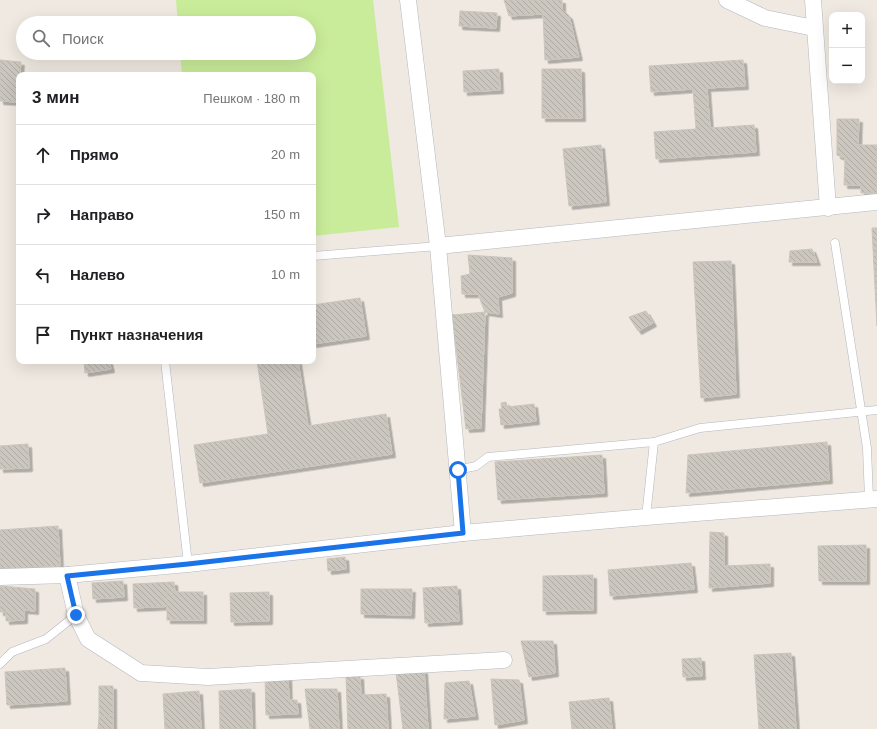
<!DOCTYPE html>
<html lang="ru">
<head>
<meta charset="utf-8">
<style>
  :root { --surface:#fff; --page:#f6f6f6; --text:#202124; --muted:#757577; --line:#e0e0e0 }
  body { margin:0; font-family:Arial,sans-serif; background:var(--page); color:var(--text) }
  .controls { position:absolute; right:12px; top:12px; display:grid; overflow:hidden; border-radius:8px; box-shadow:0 4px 16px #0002 }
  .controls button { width:36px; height:36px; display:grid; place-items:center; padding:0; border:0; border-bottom:1px solid var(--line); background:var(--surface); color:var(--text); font:20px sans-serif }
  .stop { position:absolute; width:12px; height:12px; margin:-9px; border:3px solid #1a73e8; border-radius:50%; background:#fff }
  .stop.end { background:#1a73e8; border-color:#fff; box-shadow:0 1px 4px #0008 }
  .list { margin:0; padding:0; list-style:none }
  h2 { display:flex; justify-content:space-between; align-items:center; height:52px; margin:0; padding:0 16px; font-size:17px }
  h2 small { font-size:13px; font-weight:400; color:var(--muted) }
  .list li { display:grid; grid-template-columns:26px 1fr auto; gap:12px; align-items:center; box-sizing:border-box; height:60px; padding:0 16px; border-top:1px solid var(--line) }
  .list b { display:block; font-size:15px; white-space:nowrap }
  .list em { font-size:13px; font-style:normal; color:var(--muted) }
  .icon { flex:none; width:22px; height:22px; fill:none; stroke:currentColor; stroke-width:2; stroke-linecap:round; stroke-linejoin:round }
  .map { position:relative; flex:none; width:877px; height:729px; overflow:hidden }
  .search { position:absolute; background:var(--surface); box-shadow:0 4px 16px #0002; left:16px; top:16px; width:300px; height:44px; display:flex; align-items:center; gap:10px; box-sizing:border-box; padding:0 14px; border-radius:22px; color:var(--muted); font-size:15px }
  .panel { position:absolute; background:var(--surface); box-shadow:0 4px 16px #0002; left:16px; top:72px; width:300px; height:292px; border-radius:8px }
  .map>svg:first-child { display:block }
  .pitch { fill:#c9ec9a }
  .building { fill:url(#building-back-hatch); stroke:#cbc5ba; filter:url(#shadow) }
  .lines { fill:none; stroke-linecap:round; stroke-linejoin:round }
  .service-casing { stroke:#b4b7c1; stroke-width:9 }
  .minor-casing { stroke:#b4b7c1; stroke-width:17 }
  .service { stroke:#fff; stroke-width:8 }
  .minor { stroke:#fff; stroke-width:16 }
  .route { stroke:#1a73e8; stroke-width:5 }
</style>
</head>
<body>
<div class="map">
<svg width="877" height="729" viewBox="0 0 877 729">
  <defs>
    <pattern id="building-back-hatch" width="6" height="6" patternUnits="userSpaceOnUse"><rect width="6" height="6" fill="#cbc7bf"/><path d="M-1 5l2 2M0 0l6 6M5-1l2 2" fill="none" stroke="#afaba4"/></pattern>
    <filter id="shadow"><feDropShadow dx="3.5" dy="3.5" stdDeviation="0" flood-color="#0004"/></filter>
  </defs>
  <rect width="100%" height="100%" fill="#efe9e1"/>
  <polygon class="pitch" points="176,0 373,0 399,227 313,236 313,75 182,75 180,53 309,53 309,23 178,23"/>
  <g class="building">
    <polygon points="504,0 562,0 562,9 569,16 579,57 545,60 543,14 509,16"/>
    <polygon points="460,11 497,13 496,28 459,26"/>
    <polygon points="0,60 21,62 17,102 0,101"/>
    <polygon points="743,60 745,86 707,88 710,128 754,125 756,152 656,159 654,132 696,129 693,89 651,92 649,66"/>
    <polygon points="499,69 500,90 464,92 463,71"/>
    <polygon points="542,69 581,69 582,118 542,118"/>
    <polygon points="837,119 859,119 858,145 877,145 877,193 861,193 861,185 844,185 845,158 837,155"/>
    <polygon points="601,145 606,202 569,206 563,149"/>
    <polygon points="872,228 877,228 877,326"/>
    <polygon points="812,249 817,262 789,262 790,251"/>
    <polygon points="468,255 512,258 512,293 498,297 499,314 485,312 478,294 462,294 461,276 470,274"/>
    <polygon points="731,261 736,394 701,398 693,262"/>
    <polygon points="360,298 366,336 313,344 313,305"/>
    <polygon points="646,311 653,323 638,331 629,317"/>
    <polygon points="485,312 481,428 466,429 452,315"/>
    <polygon points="84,361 109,361 111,369 85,373"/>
    <polygon points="257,361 298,361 308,426 386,414 392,454 200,483 194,445 268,434"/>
    <polygon points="506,402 507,407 534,404 536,421 501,425 499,409 502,409 501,403"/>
    <polygon points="827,442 829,480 686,493 688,455"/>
    <polygon points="28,444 29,468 0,469 0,446"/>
    <polygon points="602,455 604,493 498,500 495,462"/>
    <polygon points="58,526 60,566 0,569 0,530"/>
    <polygon points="710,532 724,533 724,566 770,564 770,583 709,588"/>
    <polygon points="866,545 866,581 819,581 818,546"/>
    <polygon points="345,557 346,569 328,571 327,559"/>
    <polygon points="691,563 694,589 610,596 608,570"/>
    <polygon points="593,575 593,610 543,611 543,576"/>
    <polygon points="123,581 124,597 93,599 92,583"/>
    <polygon points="174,582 176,606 134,608 133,584"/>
    <polygon points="0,586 35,589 35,611 24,610 24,620 6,621 6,612 0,612"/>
    <polygon points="457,586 459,621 425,623 423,588"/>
    <polygon points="361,589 412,589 411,615 361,614"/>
    <rect x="167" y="592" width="36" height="28"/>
    <polygon points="269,592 269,621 231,622 230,593"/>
    <polygon points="521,641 553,641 555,673 529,677"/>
    <polygon points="791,653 796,729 759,729 754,655"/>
    <polygon points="701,658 702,676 683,677 682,659"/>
    <polygon points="65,668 67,701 7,705 5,672"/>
    <polygon points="424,670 428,729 403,729 396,672"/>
    <polygon points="265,676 288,676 289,700 297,700 298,714 266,715"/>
    <polygon points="346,676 360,676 361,695 386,694 388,729 348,729"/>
    <polygon points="491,679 519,680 524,720 495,725"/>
    <polygon points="469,681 475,716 444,719 445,683"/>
    <polygon points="99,686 113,686 113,715 99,717"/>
    <polygon points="251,689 252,729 220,729 219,691"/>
    <polygon points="305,689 337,689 339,729 310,729"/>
    <polygon points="199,691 201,729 165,729 163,694"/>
    <polygon points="609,698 612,729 572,729 569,702"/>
    <polygon points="113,715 113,729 98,729 99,717"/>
  </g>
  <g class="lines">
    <defs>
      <g id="service">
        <polyline points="835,243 867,448 869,499"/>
        <polyline points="313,256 438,246"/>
        <polyline points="165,361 188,564"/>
        <polyline points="457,470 476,466 488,457 654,442"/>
        <polyline points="646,517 654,442 700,428 877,410"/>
        <polyline points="0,664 12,652 46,639 76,615"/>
      </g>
      <g id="minor">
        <polyline points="408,0 438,246 463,533"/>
        <polyline points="727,0 765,18 814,28"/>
        <polyline points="813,0 828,208"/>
        <polyline points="438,246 877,202"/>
        <polyline points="67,575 76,615 88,639 141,673 208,677 504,660"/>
        <polyline points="0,577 67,575 188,564 463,533 646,517 877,499"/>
      </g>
    </defs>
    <use href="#service" class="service-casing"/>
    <use href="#minor" class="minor-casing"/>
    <use href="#service" class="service"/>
    <use href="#minor" class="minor"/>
  </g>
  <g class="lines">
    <polyline class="route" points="76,615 67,576 188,564 463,533 458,470"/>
  </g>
</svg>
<div class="controls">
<button>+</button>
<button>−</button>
</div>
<div class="stop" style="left:458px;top:470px"></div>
<div class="stop end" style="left:76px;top:615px"></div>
<div class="search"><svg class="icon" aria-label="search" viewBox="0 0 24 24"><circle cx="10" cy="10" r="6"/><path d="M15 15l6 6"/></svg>Поиск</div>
<section class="panel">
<h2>3 мин<small>Пешком · 180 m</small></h2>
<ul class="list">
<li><svg class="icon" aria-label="ahead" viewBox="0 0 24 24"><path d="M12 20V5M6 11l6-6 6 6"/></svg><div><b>Прямо</b></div><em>20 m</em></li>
<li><svg class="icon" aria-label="right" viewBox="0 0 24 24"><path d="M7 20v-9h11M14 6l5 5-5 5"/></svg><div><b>Направо</b></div><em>150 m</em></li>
<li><svg class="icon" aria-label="left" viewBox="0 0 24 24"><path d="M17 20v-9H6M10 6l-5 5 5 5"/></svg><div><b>Налево</b></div><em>10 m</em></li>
<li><svg class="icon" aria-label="arrive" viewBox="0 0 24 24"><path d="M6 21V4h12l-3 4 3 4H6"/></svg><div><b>Пункт назначения</b></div></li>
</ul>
</section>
</div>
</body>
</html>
